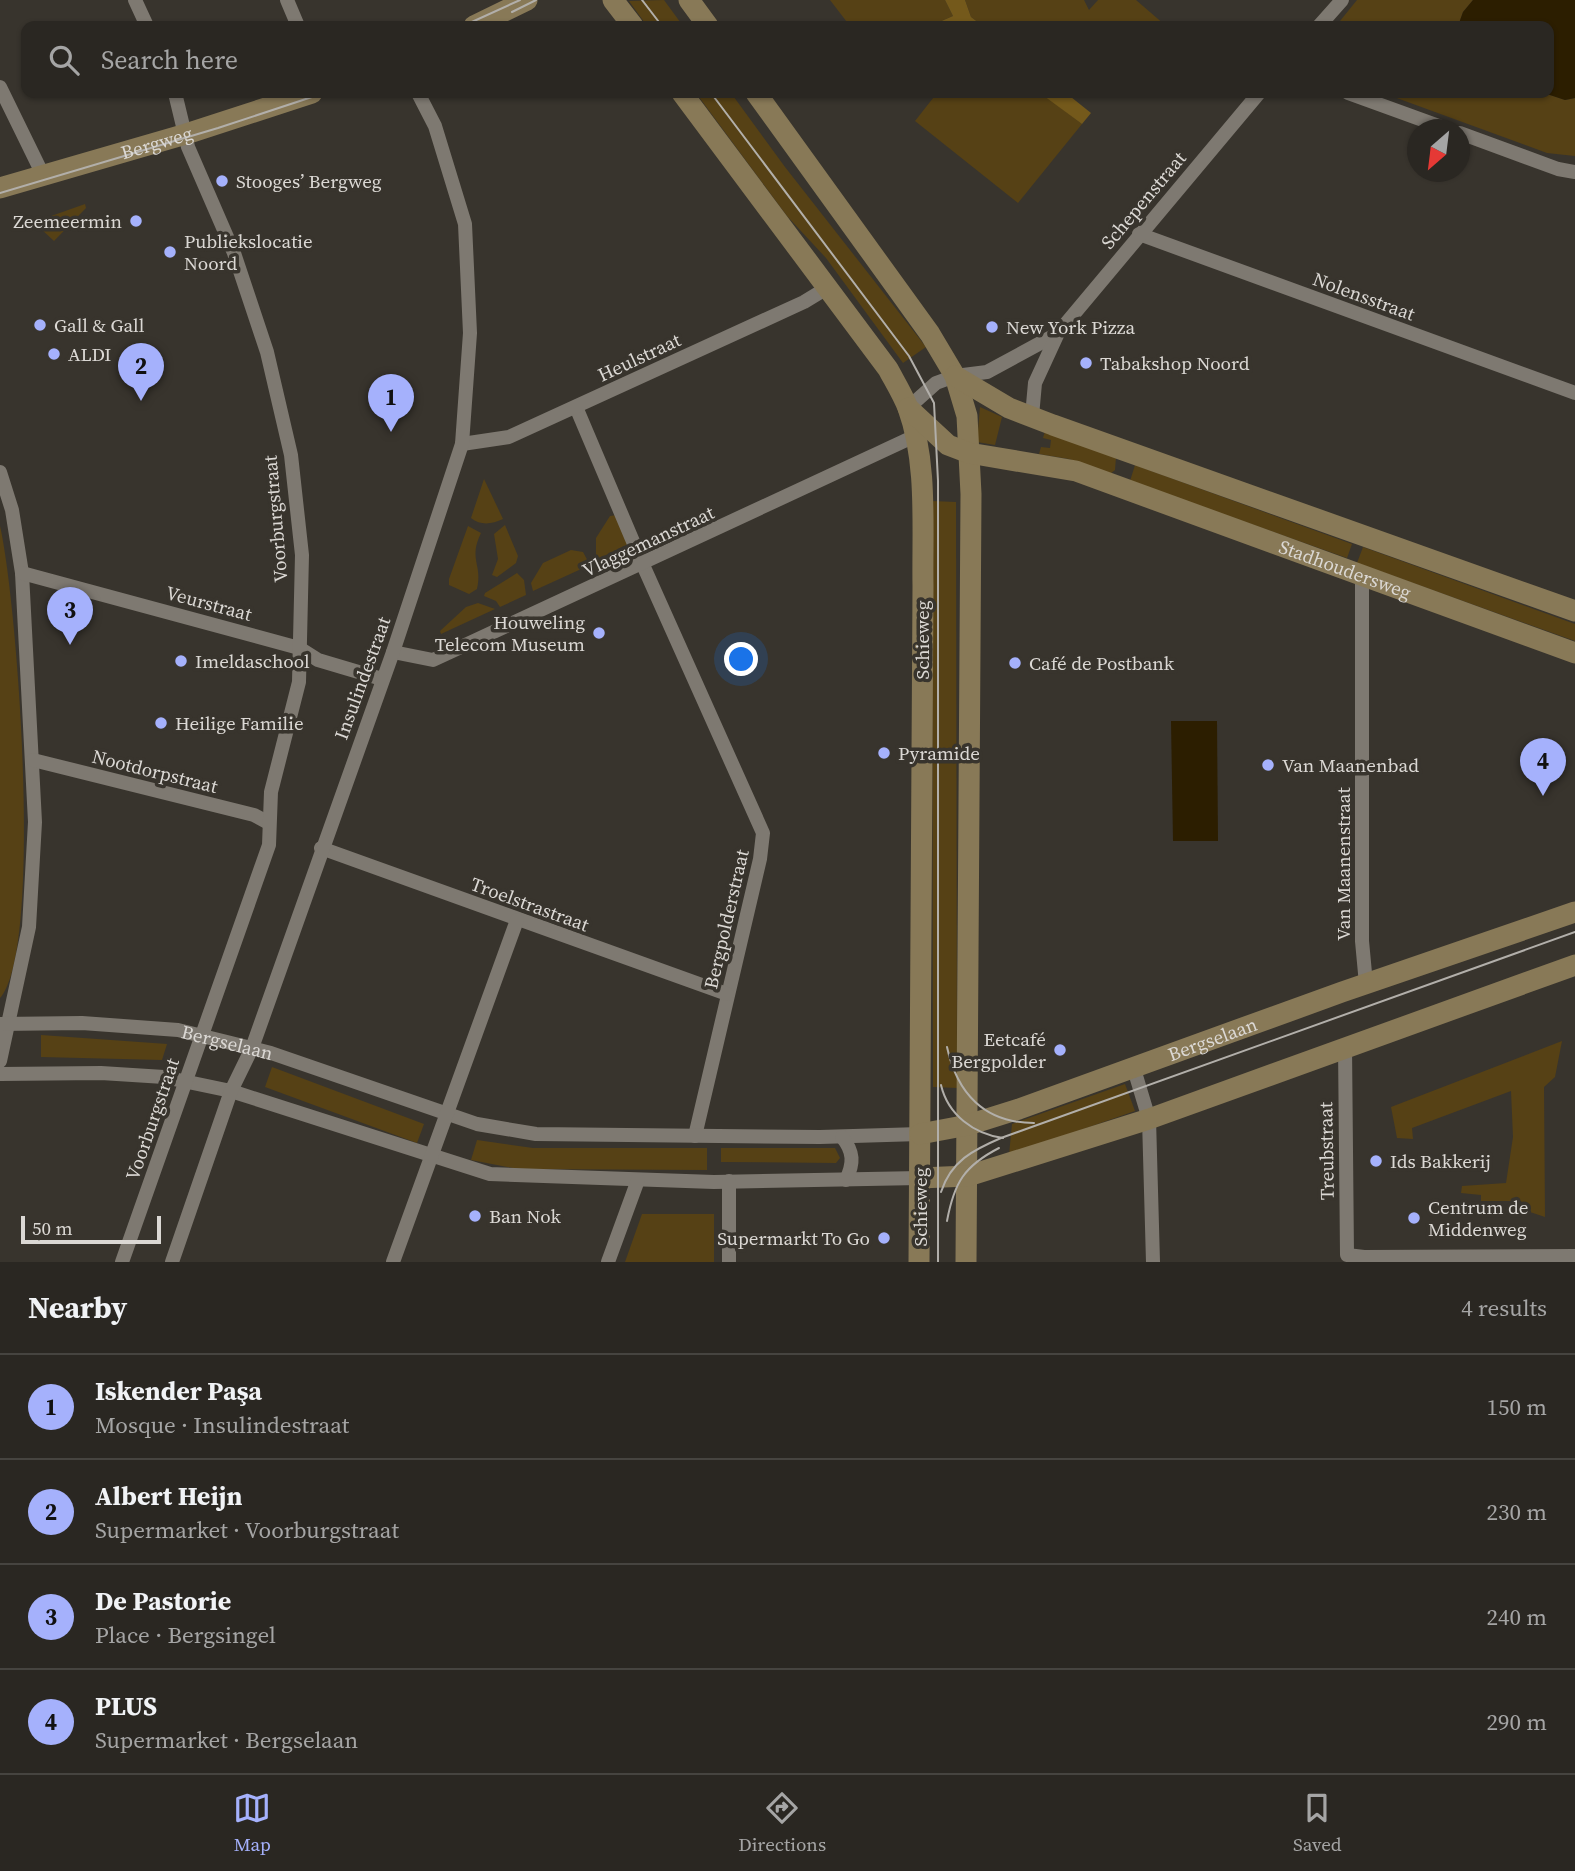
<!DOCTYPE html>
<html lang="en">
<head>
<meta charset="utf-8">
<style>
  :root { --surface:#2a2722; --page:#36332f; --text:#f1f3f6; --muted:#a5a5a5; --line:#464440; --accent:#a5b1fc }
  body { margin:0; font-family:"Source Serif 4",serif; background:var(--page); color:var(--text) }
  .compass { position:absolute; left:1407px; top:119px; width:63px; height:63px; border-radius:50%; background:var(--surface); box-shadow:0 2px 5px #0004; rotate:208deg }
  .scale { position:absolute; left:21px; bottom:18px; width:140px; box-sizing:border-box; padding-left:7px; border:4px solid #dbd8d4; border-top:0; font-size:19px; line-height:24px; white-space:nowrap; color:#dbd8d4; -webkit-text-stroke:5px #38342d; paint-order:stroke }
  .you { position:absolute; left:742px; top:660px; width:24px; height:24px; margin:-18px; border:5px solid #fff; border-radius:50%; background:#1a73e8; box-shadow:0 0 0 10px #1a73e833 }
  .badge { display:grid; place-items:center; width:46px; height:46px; border-radius:50%; background:var(--accent); color:#111; font-size:23px; font-weight:700 }
  .pin { position:absolute; translate:-50% -58px; filter:drop-shadow(0 2px 4px #0008) }
  .pin::after { content:''; position:absolute; top:37px; width:24px; height:21px; background:inherit; clip-path:polygon(0 0,100% 0,50% 100%) }
  .list { margin:0; padding:0; list-style:none }
  h2 { display:flex; justify-content:space-between; align-items:center; height:91px; margin:0; padding:0 28px; font-size:30px }
  h2 small { font-size:23px; font-weight:400; color:var(--muted) }
  .list li { display:grid; grid-template-columns:46px 1fr auto; gap:21px; align-items:center; box-sizing:border-box; height:105px; padding:0 28px; border-top:2px solid var(--line) }
  .list b { display:block; font-size:26px; white-space:nowrap }
  .list p { margin:0; font-size:23px; white-space:nowrap; color:var(--muted) }
  .list em { font-size:23px; font-style:normal; color:var(--muted) }
  .icon { flex:none; width:38px; height:38px; fill:none; stroke:currentColor; stroke-width:2; stroke-linecap:round; stroke-linejoin:round }
  .map { position:relative; flex:none; width:1575px; height:1262px; overflow:hidden }
  .search { position:absolute; background:var(--surface); box-shadow:0 2px 5px #0004; left:21px; right:21px; top:21px; height:77px; display:flex; align-items:center; gap:18px; box-sizing:border-box; padding:0 24px; border-radius:14px; color:var(--muted); font-size:26px }
  .sheet { height:511px; background:var(--surface) }
  nav { display:flex; justify-content:space-around; align-items:center; box-sizing:border-box; height:98px; border-top:2px solid var(--line); background:var(--surface); font-size:19px; color:var(--muted) }
  nav a { display:grid; justify-items:center; gap:4px }
  nav .on { color:var(--accent) }
  .map>svg:first-child { display:block }
  .green { fill:#564115 }
  .forest { fill:#74591b }
  .water { fill:#2c1e00 }
  .lines { fill:none; stroke-linecap:round; stroke-linejoin:round }
  .street { stroke:#7e7971; stroke-width:14 }
  .secondary { stroke:#887957; stroke-width:21 }
  .tram { stroke:#b2afaa; stroke-width:2 }
  .poi-dot { fill:#a5b1fc; stroke:#38342d; stroke-width:2.5 }
  .labels { text-anchor:middle; dominant-baseline:central; stroke-width:7; stroke-linejoin:round; paint-order:stroke }
  .street-label { font-size:19px; fill:#dbd8d4; stroke:#38342d }
  .poi-label { font-size:19px; fill:#dbd8d4; stroke:#38342d; text-anchor:start }
</style>
</head>
<body>
<div class="map">
<svg width="1575" height="1262" viewBox="0 0 1575 1262">
  <rect width="100%" height="100%" fill="#38342d"/>
  <g class="green">
    <polygon points="664,0 683,26 647,26 629,1"/>
    <polygon points="830,0 945,0 953,16 930,26 850,26"/>
    <polygon points="965,0 1084,0 1089,10 1098,0 1136,0 1165,25 983,26 971,17"/>
    <polygon points="1357,0 1473,0 1463,12 1458,26 1336,26"/>
    <polygon points="696,93 731,93 785,167 926,347 903,363 826,258 787,216"/>
    <polygon points="937,93 1042,93 1082,124 1018,203 915,121"/>
    <polygon points="1383,93 1544,93 1565,100 1575,98 1575,156 1547,153"/>
    <polygon points="85,204 86,208 54,241 40,228 37,221"/>
    <polygon points="980,407 1002,417 995,445 977,442"/>
    <polygon points="1045,431 1116,457 1115,470 1110,474 1069,459 1039,454 1041,447 1050,448 1051,440 1043,438"/>
    <polygon points="1135,465 1352,544 1347,558 1130,481"/>
    <path d="M484,479L503,519C492,524 481,526 471,518Z"/>
    <polygon points="932,501 956,502 957,1088 933,1087"/>
    <polygon points="617,515 628,544 600,558 596,556 596,538 610,516"/>
    <polygon points="505,525 518,556 516,563 497,577 492,575 498,559 494,534"/>
    <path d="M0,526C17,600 44,947 0,998Z"/>
    <path d="M468,526L481,533C468,559 483,565 477,589L469,594L449,585V579Z"/>
    <polygon points="1363,547 1575,624 1575,641 1357,563"/>
    <polygon points="571,550 583,552 590,565 533,591 531,583 543,563"/>
    <polygon points="517,573 524,580 526,595 500,607 496,601 484,596 485,593"/>
    <polygon points="478,603 495,609 441,634 440,631 466,607"/>
    <polygon points="41,1035 167,1044 162,1060 41,1057"/>
    <polygon points="1562,1041 1555,1077 1544,1087 1545,1217 1527,1211 1521,1201 1481,1201 1481,1195 1461,1193 1462,1186 1506,1183 1513,1137 1511,1091 1412,1128 1413,1139 1397,1138 1391,1107"/>
    <polygon points="272,1067 424,1124 417,1143 265,1087"/>
    <polygon points="1125,1084 1135,1111 1009,1155 1012,1124"/>
    <polygon points="477,1140 533,1148 707,1148 707,1170 518,1169 471,1160"/>
    <polygon points="721,1148 835,1148 840,1158 836,1163 721,1162"/>
    <polygon points="642,1214 714,1214 714,1262 625,1262"/>
  </g>
  <g class="forest">
    <polygon points="945,0 965,0 971,17 983,26 930,26 953,16"/>
    <polygon points="1040,93 1066,93 1091,113 1082,124"/>
  </g>
  <g class="water">
    <polygon points="1473,0 1575,0 1575,98 1565,100 1544,93 1549,93 1549,26 1458,26 1463,12"/>
    <polygon points="1171,721 1217,721 1218,841 1173,841"/>
  </g>
  <g class="lines">
    <g class="street">
      <polyline points="135,0 147,26"/>
      <polyline points="287,0 298,26"/>
      <polyline points="1319,26 1342,0"/>
      <polyline points="0,87 43,175"/>
      <polyline points="1348,93 1450,130"/>
      <polyline points="1460,133 1558,169 1575,172"/>
      <polyline points="1139,234 1575,393"/>
      <polyline points="576,407 643,565 763,833 760,859 695,1136"/>
      <polyline points="908,408 936,383 955,376 987,372 1057,334"/>
      <polyline points="1032,416 1035,383 1058,333 1259,93"/>
      <polyline points="462,444 509,437 804,302 827,288"/>
      <polyline points="0,472 12,510 22,573 35,822 29,927 0,1061"/>
      <polyline points="22,573 299,648 318,660 382,679"/>
      <polyline points="1362,574 1362,941 1366,984"/>
      <polyline points="393,652 433,660 915,436"/>
      <polyline points="33,760 254,815 267,822"/>
      <polyline points="321,848 727,994"/>
      <path id="s1" d="M0,1024L82,1023L178,1030L271,1053L477,1124L536,1134L820,1137L920,1134"/>
      <polyline points="1345,1046 1347,1255 1364,1257 1575,1256"/>
      <polyline points="1134,1069 1149,1119 1153,1262"/>
      <polyline points="0,1074 101,1073 164,1077 231,1091 490,1174 714,1182 920,1178"/>
      <path d="M842,1137C854,1152 854,1163 846,1180"/>
      <polyline points="729,1181 729,1262"/>
      <polyline points="122,1262 269,845 271,792 299,682 302,555 291,455 267,352 234,253 188,147 175,93"/>
      <polyline points="172,1262 231,1091 252,1048 393,652 462,444 470,333 465,224 435,126 418,93"/>
      <polyline points="393,1262 517,920"/>
      <polyline points="608,1262 638,1180"/>
    </g>
    <g class="secondary">
      <polyline points="613,0 633,26"/>
      <polyline points="689,0 708,26"/>
      <polyline points="474,26 527,0"/>
      <path d="M682,93L888,369C895,382 903,395 908,408C928,463 922,529 923,586L919,1262"/>
      <polyline points="756,93 930,334 955,376 967,416 971,494 966,1262"/>
      <path id="s2" d="M0,188L186,134L312,93"/>
      <polyline points="955,376 1009,408 1053,425 1575,611"/>
      <path id="s3" d="M908,408L948,445L969,453L1076,471L1575,653"/>
      <path id="s4" d="M920,1134L968,1125L1019,1109L1342,992L1575,912"/>
      <polyline points="920,1178 968,1176 1149,1119 1575,965"/>
    </g>
    <g class="tram">
      <polyline points="642,0 662,26"/>
      <polyline points="512,12 536,0"/>
      <polyline points="463,26 520,0"/>
      <polyline points="711,93 909,356 934,403 938,481 938,1262"/>
      <polyline points="0,193 218,128 324,93"/>
      <path d="M947,1047C957,1093 984,1123 1034,1123"/>
      <path d="M941,1085C948,1115 974,1134 1003,1138"/>
      <path d="M941,1192C951,1161 973,1150 1001,1138L1575,932"/>
      <path d="M947,1221C954,1183 964,1166 999,1148"/>
    </g>
  </g>
  <g class="poi-dot">
    <circle cx="222" cy="181" r="7"/>
    <circle cx="136" cy="221" r="7"/>
    <circle cx="170" cy="252" r="7"/>
    <circle cx="40" cy="325" r="7"/>
    <circle cx="992" cy="327" r="7"/>
    <circle cx="54" cy="354" r="7"/>
    <circle cx="1086" cy="363" r="7"/>
    <circle cx="599" cy="633" r="7"/>
    <circle cx="181" cy="661" r="7"/>
    <circle cx="1015" cy="663" r="7"/>
    <circle cx="161" cy="723" r="7"/>
    <circle cx="884" cy="753" r="7"/>
    <circle cx="1268" cy="765" r="7"/>
    <circle cx="1060" cy="1050" r="7"/>
    <circle cx="1376" cy="1161" r="7"/>
    <circle cx="475" cy="1216" r="7"/>
    <circle cx="1414" cy="1218" r="7"/>
    <circle cx="884" cy="1238" r="7"/>
  </g>
  <g class="labels">
    <g class="street-label">
      <text stroke="none"><textPath href="#s2" startOffset="163">Bergweg</textPath></text>
      <text transform="translate(1143 200) rotate(-50)">Schepenstraat</text>
      <text transform="translate(1364 296) rotate(20)">Nolensstraat</text>
      <text transform="translate(639 357) rotate(-25)">Heulstraat</text>
      <text transform="translate(275 519) rotate(-95)">Voorburgstraat</text>
      <text transform="translate(648 541) rotate(-25)">Vlaggemanstraat</text>
      <text stroke="none"><textPath href="#s3" startOffset="472">Stadhoudersweg</textPath></text>
      <text transform="translate(209 603) rotate(15)">Veurstraat</text>
      <text transform="translate(922 640) rotate(-90)">Schieweg</text>
      <text transform="translate(362 678) rotate(-70)">Insulindestraat</text>
      <text transform="translate(155 771) rotate(14)">Nootdorpstraat</text>
      <text transform="translate(1343 864) rotate(-90)">Van Maanenstraat</text>
      <text transform="translate(530 904) rotate(20)">Troelstrastraat</text>
      <text transform="translate(726 919) rotate(-77)">Bergpolderstraat</text>
      <text stroke="none"><textPath href="#s4" startOffset="308">Bergselaan</textPath></text>
      <text stroke="none"><textPath href="#s1" startOffset="229">Bergselaan</textPath></text>
      <text transform="translate(152 1119) rotate(-71)">Voorburgstraat</text>
      <text transform="translate(1326 1151) rotate(-91)">Treubstraat</text>
      <text transform="translate(920 1207) rotate(-90)">Schieweg</text>
    </g>
    <g class="poi-label">
      <text x="236" y="181">Stooges’ Bergweg</text>
      <text x="122" y="221" text-anchor="end">Zeemeermin</text>
      <text x="184" y="241">Publiekslocatie<tspan x="184" dy="22">Noord</tspan></text>
      <text x="54" y="325">Gall &amp; Gall</text>
      <text x="1006" y="327">New York Pizza</text>
      <text x="68" y="354">ALDI</text>
      <text x="1100" y="363">Tabakshop Noord</text>
      <text x="585" y="622" text-anchor="end">Houweling<tspan x="585" dy="22">Telecom Museum</tspan></text>
      <text x="195" y="661">Imeldaschool</text>
      <text x="1029" y="663">Café de Postbank</text>
      <text x="175" y="723">Heilige Familie</text>
      <text x="898" y="753">Pyramide</text>
      <text x="1282" y="765">Van Maanenbad</text>
      <text x="1046" y="1039" text-anchor="end">Eetcafé<tspan x="1046" dy="22">Bergpolder</tspan></text>
      <text x="1390" y="1161">Ids Bakkerij</text>
      <text x="1428" y="1207">Centrum de<tspan x="1428" dy="22">Middenweg</tspan></text>
      <text x="489" y="1216">Ban Nok</text>
      <text x="870" y="1238" text-anchor="end">Supermarkt To Go</text>
    </g>
  </g>
</svg>
<svg class="compass" viewBox="-18 -18 36 36"><path d="M0-13l5 13h-10z" fill="#e53935"/><path d="M0 13l5-13h-10z" fill="#a5a5a5"/></svg>
<div class="scale">50 m</div>
<div class="you"></div>
<div class="pin badge" style="left:391px;top:432px">1</div>
<div class="pin badge" style="left:141px;top:401px">2</div>
<div class="pin badge" style="left:70px;top:645px">3</div>
<div class="pin badge" style="left:1543px;top:796px">4</div>
<div class="search"><svg class="icon" aria-label="search" viewBox="0 0 24 24"><circle cx="10" cy="10" r="6"/><path d="M15 15l6 6"/></svg>Search here</div>
</div>
<section class="sheet">
<h2>Nearby<small>4 results</small></h2>
<ul class="list">
<li><span class="badge">1</span><div><b>Iskender Paşa</b><p>Mosque · Insulindestraat</p></div><em>150 m</em></li>
<li><span class="badge">2</span><div><b>Albert Heijn</b><p>Supermarket · Voorburgstraat</p></div><em>230 m</em></li>
<li><span class="badge">3</span><div><b>De Pastorie</b><p>Place · Bergsingel</p></div><em>240 m</em></li>
<li><span class="badge">4</span><div><b>PLUS</b><p>Supermarket · Bergselaan</p></div><em>290 m</em></li>
</ul>
</section>
<nav>
<a class="on"><svg class="icon" aria-label="map" viewBox="0 0 24 24"><path d="M3 6l6-2 6 2 6-2v14l-6 2-6-2-6 2zM9 4v14M15 6v14"/></svg>Map</a>
<a><svg class="icon" aria-label="directions" viewBox="0 0 24 24"><path d="M12 3l9 9-9 9-9-9zM9 14v-3h6M13 9l2 2-2 2"/></svg>Directions</a>
<a><svg class="icon" aria-label="saved" viewBox="0 0 24 24"><path d="M7 4h10v16l-5-4-5 4z"/></svg>Saved</a>
</nav>
</body>
</html>
